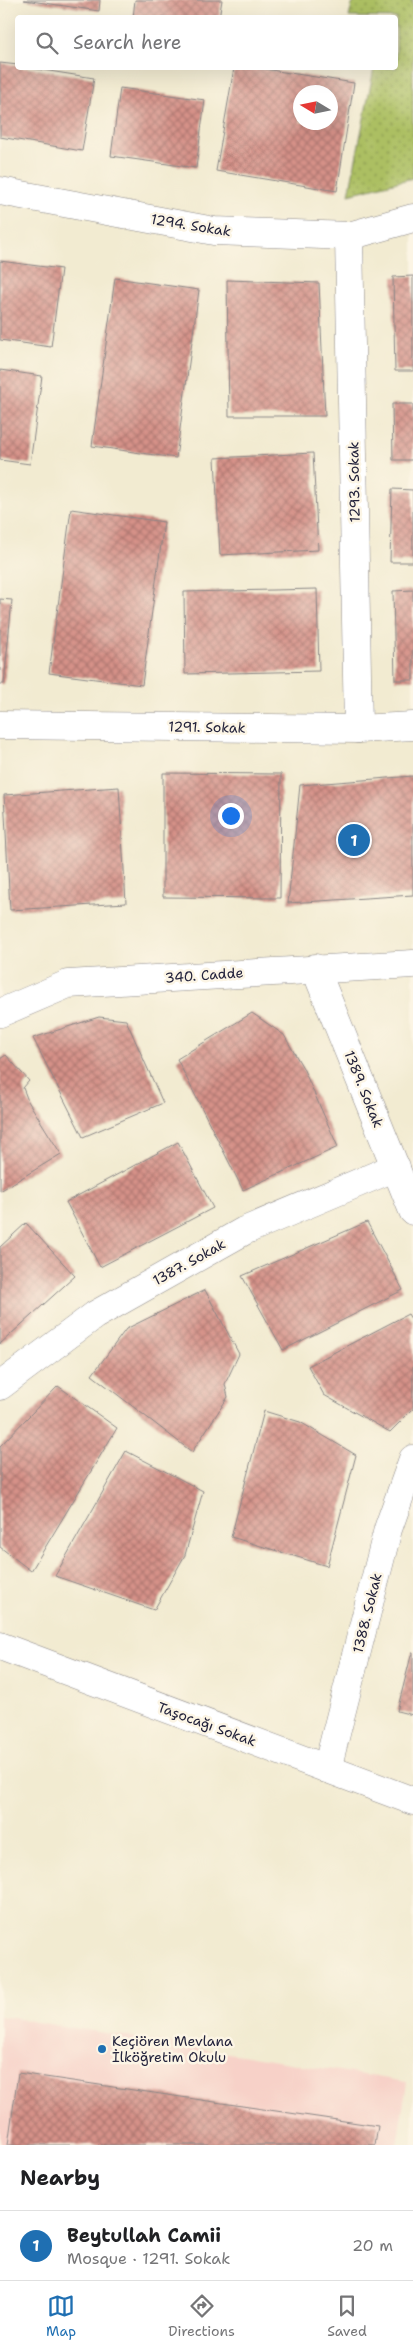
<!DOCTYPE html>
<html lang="en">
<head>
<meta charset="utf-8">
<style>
  :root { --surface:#fff; --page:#f2f2f2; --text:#202124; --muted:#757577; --line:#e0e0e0; --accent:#1f6fb2 }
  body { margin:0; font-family:"Shantell Sans",sans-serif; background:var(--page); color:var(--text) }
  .compass { position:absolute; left:293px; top:85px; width:45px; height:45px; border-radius:50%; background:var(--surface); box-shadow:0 5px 20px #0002; rotate:280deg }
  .you { position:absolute; left:230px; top:815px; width:18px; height:18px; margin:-12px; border:4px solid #fff; border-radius:50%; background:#1a73e8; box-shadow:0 0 0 8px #1a73e833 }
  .badge { display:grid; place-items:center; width:32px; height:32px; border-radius:50%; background:var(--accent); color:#fff; font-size:16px; font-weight:700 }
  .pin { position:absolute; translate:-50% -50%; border:2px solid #fff; box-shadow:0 1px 5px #0006 }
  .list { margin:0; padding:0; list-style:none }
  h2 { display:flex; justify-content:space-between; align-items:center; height:65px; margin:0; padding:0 20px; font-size:21px }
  h2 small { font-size:16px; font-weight:400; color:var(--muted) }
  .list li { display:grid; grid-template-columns:32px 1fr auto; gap:15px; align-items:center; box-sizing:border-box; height:70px; padding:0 20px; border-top:1px solid var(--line) }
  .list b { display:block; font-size:19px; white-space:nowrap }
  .list p { margin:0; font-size:16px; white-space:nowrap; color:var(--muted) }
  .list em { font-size:16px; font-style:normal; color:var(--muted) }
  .icon { flex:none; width:28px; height:28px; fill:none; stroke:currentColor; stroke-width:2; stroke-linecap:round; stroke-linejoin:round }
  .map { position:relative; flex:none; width:413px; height:2145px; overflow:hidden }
  .search { position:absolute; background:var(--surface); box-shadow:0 5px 20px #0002; left:15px; right:15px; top:15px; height:55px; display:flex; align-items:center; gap:12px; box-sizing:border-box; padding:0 18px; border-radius:5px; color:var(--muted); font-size:19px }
  .sheet { height:135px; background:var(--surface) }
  nav { display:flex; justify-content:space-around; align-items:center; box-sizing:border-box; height:70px; border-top:1px solid var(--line); background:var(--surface); font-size:14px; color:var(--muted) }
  nav a { display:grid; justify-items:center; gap:2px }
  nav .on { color:var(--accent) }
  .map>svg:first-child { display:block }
  .built { fill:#f7d1c8 }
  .park { fill:url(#park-dots); stroke:#67704e }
  .building { fill:url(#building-cross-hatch); fill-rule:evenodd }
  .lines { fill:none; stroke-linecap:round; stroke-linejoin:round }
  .street-casing { stroke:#8a8686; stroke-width:29 }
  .street { stroke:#fff; stroke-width:28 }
  .poi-dot { fill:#1f6fb2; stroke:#fcf5e5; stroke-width:2 }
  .labels { text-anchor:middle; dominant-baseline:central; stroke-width:5; stroke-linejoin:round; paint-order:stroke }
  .street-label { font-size:14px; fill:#22223b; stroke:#fcf5e5 }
  .poi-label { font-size:14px; fill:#22223b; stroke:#fcf5e5; text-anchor:start }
</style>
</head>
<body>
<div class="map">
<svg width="413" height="2145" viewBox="0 0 413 2145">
  <defs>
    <pattern id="park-dots" width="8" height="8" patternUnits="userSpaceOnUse" patternTransform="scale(1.25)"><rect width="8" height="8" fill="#acbf62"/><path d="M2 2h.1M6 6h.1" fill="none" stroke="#8c9b52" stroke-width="1.8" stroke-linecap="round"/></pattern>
    <pattern id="building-cross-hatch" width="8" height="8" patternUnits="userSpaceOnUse" patternTransform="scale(1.25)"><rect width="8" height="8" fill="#d59188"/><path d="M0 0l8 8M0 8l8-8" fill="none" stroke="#ac7670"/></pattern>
  </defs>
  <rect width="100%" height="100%" fill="#fcf5e5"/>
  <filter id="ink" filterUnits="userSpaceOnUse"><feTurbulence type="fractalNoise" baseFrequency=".02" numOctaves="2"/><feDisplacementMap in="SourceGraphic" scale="10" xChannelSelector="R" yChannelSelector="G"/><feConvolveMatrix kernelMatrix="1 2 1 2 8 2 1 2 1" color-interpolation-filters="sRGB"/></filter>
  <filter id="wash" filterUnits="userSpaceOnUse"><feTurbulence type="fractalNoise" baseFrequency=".0096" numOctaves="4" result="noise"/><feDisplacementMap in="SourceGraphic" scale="20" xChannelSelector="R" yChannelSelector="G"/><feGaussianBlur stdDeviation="1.12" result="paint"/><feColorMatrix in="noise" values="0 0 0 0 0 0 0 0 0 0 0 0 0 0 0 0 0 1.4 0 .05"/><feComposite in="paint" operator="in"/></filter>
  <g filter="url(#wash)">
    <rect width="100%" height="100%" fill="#f2ebd1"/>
    <polygon class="built" points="0,2016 407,2082 397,2145 0,2145"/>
    <polygon class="park" points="356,0 413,0 413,178 349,194 374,68 396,68 396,18 349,17 352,5"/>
    <g id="blocks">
      <g class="building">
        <polygon points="24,0 100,0 99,11"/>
        <polygon points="135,0 222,0 219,18 133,18"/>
        <polygon points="0,63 18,65 18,68 30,68 94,78 82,151 0,137"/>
        <path d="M234,68H258L354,83L337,191L216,171ZM300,92H330V122H300Z"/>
        <polygon points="120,88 205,100 196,168 111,156"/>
        <polygon points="0,261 61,269 51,347 0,340"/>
        <polygon points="413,276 413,371 395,371 393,277"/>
        <polygon points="115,278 199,290 176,458 92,446"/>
        <polygon points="227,280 319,283 325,416 229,416"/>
        <polygon points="0,370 42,376 30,464 0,460"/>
        <polygon points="392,404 413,404 413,460 393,460"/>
        <polygon points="313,453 318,550 220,555 215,458"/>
        <polygon points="392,489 413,490 413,562 390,562"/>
        <polygon points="71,509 164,522 142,685 49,673"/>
        <polygon points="317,589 319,671 185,674 184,592"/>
        <polygon points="413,590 413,680 395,680 393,591"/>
        <polygon points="0,599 12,600 4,684 0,684"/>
        <polygon points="163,773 281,774 280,898 163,897"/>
        <polygon points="413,776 413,895 288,903 300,785"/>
        <polygon points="119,787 126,903 10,910 4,795"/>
        <polygon points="252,1013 284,1035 303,1068 338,1147 243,1190 177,1059"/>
        <polygon points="99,1017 126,1020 163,1103 83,1137 33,1038"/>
        <polygon points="6,1055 29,1081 23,1088 28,1101 61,1154 0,1191 0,1059"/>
        <polygon points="178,1142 213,1208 100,1267 66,1202"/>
        <polygon points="367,1222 403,1290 283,1350 242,1276"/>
        <polygon points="26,1223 75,1276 0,1344 0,1247"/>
        <polygon points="205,1290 239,1354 225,1384 228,1397 192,1452 92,1375 126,1329"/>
        <polygon points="408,1314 413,1322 413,1409 390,1432 324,1395 308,1366"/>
        <polygon points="58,1386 117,1428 31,1571 0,1547 0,1446"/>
        <polygon points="264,1411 300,1422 356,1455 327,1566 231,1537"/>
        <polygon points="126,1451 203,1491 185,1555 154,1610 55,1576"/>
        <polygon points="412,1652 413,1652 413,1715 397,1711"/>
        <polygon points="18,2073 378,2126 375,2145 8,2145"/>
      </g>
    </g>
  </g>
  <g filter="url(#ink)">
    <use href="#blocks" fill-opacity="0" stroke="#8a8686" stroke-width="1"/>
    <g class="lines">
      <defs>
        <g id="street">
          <polyline points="0,191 214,231 349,236 413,218"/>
          <polyline points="349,236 358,729"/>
          <polyline points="0,725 358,729 413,726"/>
          <polyline points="315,968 413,1211"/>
          <polyline points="0,1013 68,984 413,964"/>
          <polyline points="0,1386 95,1315 244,1231 396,1167"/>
          <polyline points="0,1646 413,1801"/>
          <polyline points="327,1769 388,1529 413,1459"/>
        </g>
      </defs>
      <use href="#street" class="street-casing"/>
      <use href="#street" class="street"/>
    </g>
  </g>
  <circle class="poi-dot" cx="102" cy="2049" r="5"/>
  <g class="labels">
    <g class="street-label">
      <text transform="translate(191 225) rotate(9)">1294. Sokak</text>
      <text transform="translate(354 482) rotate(-91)">1293. Sokak</text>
      <text transform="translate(207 727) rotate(1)">1291. Sokak</text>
      <text transform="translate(204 975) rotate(-4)">340. Cadde</text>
      <text transform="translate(364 1089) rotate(68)">1389. Sokak</text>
      <text transform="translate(189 1262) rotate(-29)">1387. Sokak</text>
      <text transform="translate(367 1613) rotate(-76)">1388. Sokak</text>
      <text transform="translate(207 1724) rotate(20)">Taşocağı Sokak</text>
    </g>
    <g class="poi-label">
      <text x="112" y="2041">Keçiören Mevlana<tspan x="112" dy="16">İlköğretim Okulu</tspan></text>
    </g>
  </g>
</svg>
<svg class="compass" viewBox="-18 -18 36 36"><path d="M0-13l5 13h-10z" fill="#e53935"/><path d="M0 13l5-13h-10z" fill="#757577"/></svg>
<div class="you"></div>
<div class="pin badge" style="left:354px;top:840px">1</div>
<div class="search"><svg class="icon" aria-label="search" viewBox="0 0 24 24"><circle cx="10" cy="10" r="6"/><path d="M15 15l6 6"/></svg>Search here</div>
</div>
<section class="sheet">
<h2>Nearby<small></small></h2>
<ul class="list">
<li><span class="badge">1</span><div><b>Beytullah Camii</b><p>Mosque · 1291. Sokak</p></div><em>20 m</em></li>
</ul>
</section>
<nav>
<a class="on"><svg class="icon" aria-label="map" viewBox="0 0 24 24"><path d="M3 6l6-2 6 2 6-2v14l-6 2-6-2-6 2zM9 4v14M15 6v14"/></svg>Map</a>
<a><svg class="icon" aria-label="directions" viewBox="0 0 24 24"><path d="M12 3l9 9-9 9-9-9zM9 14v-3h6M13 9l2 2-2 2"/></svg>Directions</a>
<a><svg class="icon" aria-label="saved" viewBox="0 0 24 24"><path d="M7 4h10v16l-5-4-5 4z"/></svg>Saved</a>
</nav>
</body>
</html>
